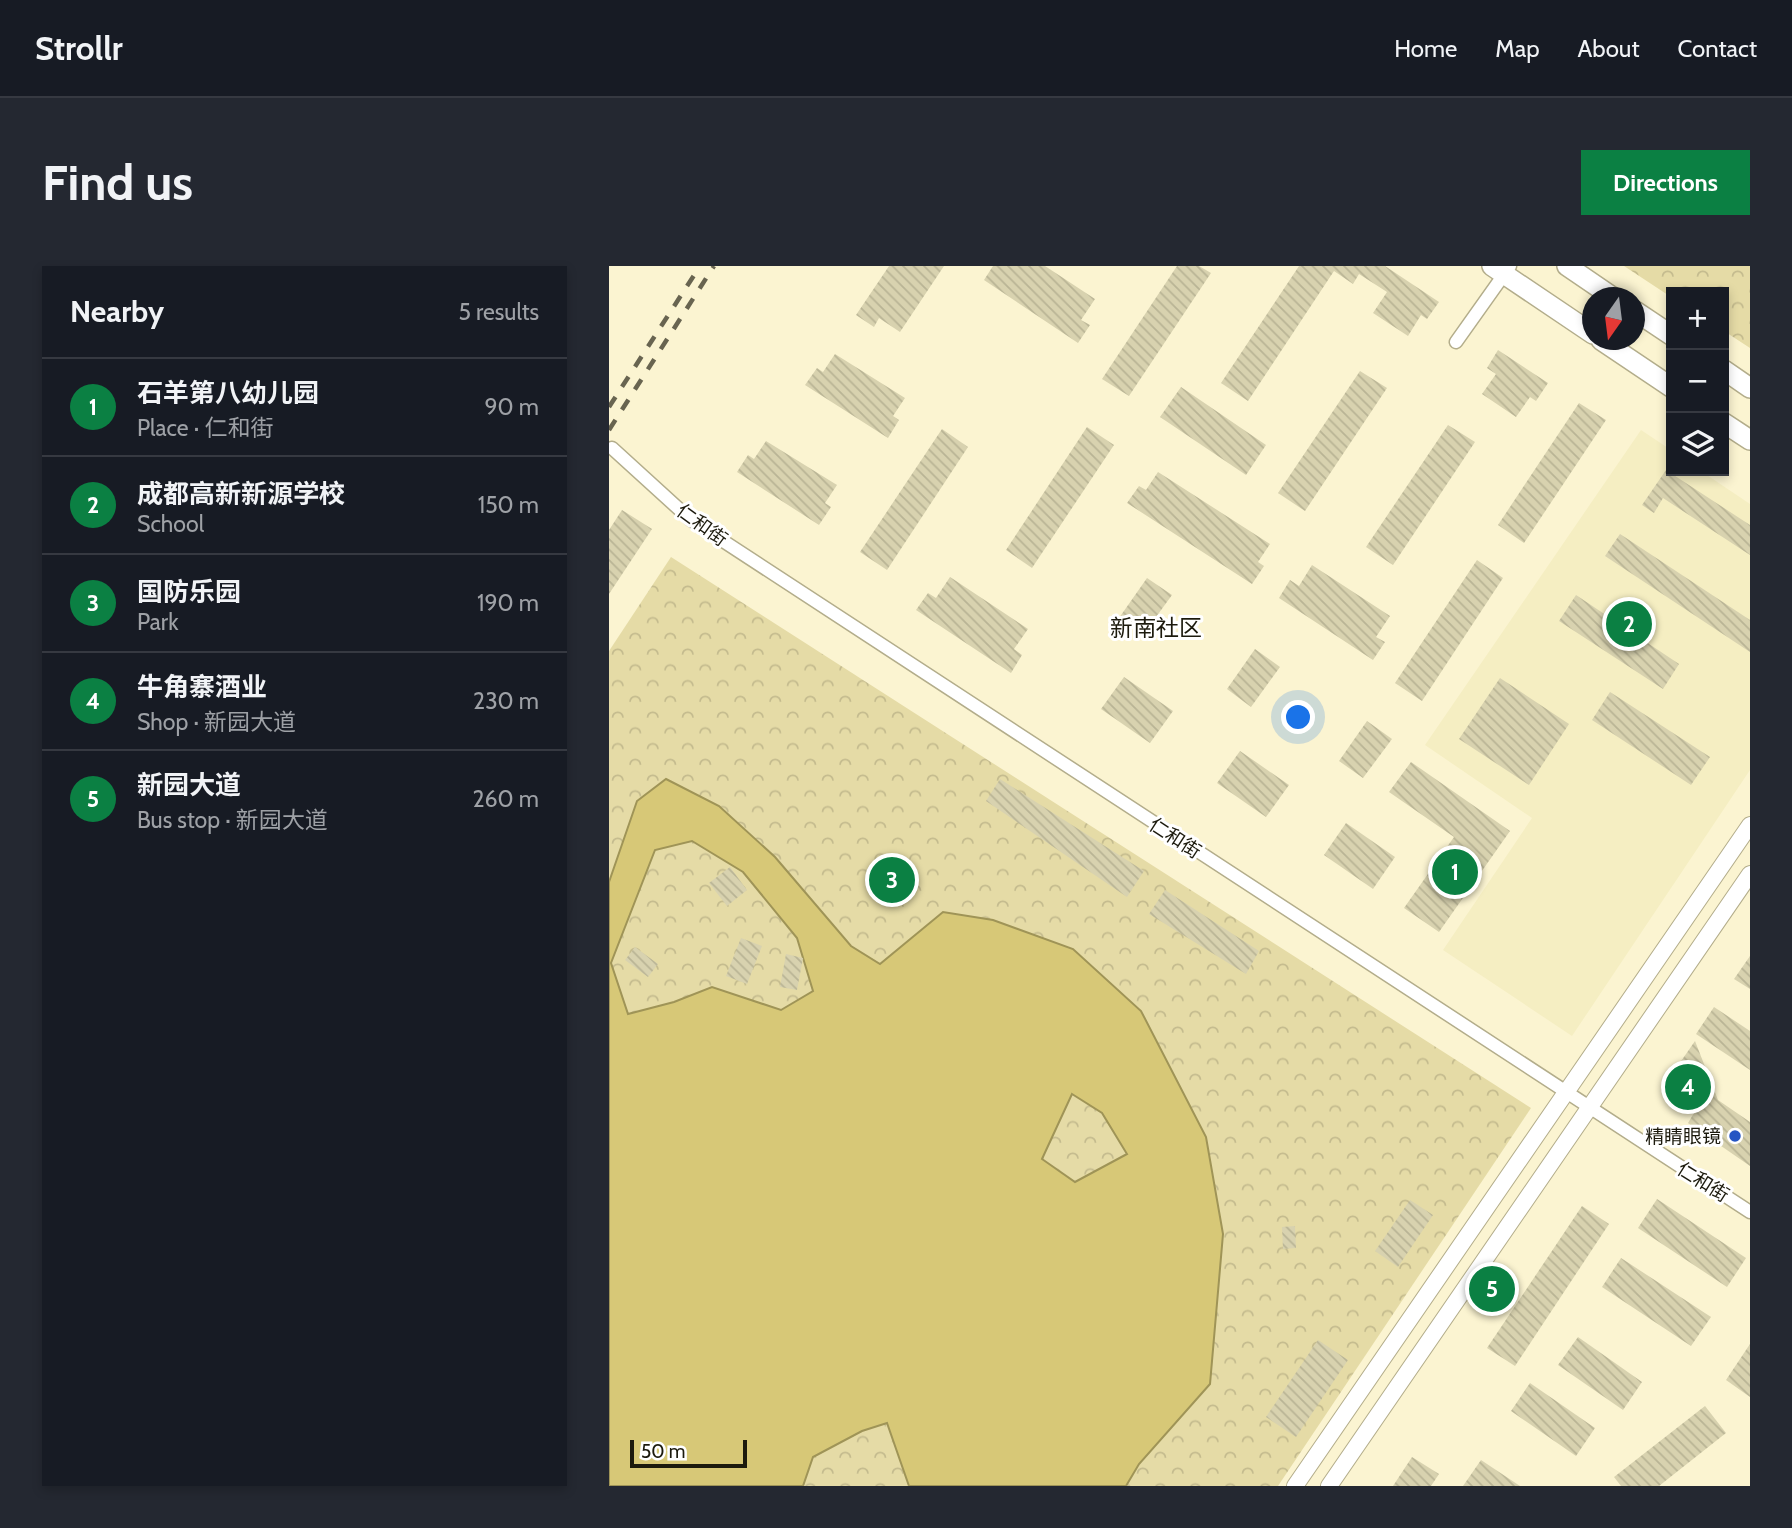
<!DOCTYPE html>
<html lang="en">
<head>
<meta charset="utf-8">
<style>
  :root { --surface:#171b24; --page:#242831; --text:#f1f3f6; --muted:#9ea1a6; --line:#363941; --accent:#0b8043 }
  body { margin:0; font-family:Cabin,"Noto Sans SC",sans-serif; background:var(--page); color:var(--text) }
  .controls { position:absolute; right:21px; top:21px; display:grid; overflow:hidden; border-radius:0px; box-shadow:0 4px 10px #0003 }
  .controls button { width:63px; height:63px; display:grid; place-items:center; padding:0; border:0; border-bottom:2px solid var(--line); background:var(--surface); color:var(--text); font:35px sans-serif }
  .compass { position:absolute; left:973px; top:21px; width:63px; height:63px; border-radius:50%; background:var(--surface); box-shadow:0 4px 10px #0003; rotate:194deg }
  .scale { position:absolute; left:21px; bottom:18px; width:117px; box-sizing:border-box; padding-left:7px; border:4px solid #1c1a0d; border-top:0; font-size:19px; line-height:24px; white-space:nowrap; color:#1c1a0d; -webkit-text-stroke:5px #fff; paint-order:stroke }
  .you { position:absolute; left:690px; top:452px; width:24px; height:24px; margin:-18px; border:5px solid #fff; border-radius:50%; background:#1a73e8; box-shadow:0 0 0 10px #1a73e833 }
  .badge { display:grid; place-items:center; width:46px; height:46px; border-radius:50%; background:var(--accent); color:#fff; font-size:23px; font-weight:700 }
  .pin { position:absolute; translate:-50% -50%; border:4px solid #fff; box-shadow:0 2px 7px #0006 }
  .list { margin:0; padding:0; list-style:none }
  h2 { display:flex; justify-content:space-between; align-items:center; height:91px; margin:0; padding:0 28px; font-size:30px }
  h2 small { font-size:23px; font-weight:400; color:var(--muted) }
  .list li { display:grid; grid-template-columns:46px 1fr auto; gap:21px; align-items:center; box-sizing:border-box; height:98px; padding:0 28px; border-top:2px solid var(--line) }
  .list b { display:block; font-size:26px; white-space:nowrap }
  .list p { margin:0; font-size:23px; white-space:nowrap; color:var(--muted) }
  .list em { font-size:23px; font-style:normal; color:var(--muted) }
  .icon { flex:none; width:38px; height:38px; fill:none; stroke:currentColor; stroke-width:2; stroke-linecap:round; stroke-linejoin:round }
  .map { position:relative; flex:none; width:1141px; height:1220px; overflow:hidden; border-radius:0px }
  header { display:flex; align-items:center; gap:42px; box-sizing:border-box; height:98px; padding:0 35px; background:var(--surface); border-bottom:2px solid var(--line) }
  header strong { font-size:33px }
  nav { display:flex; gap:38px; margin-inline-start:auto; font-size:24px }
  .intro { display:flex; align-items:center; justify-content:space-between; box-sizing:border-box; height:168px; padding:0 42px }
  h1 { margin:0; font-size:49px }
  .button { padding:18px 32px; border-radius:0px; background:var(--accent); color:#fff; font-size:24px; font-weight:700 }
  main { display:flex; gap:42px; padding:0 42px }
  aside { flex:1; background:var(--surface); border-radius:0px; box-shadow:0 4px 10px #0003 }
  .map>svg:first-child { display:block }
  .built { fill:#f5eec2 }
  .forest { fill:url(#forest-crowns) }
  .water { fill:#d7c877; stroke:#9f9457; stroke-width:2; fill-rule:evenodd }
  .building { fill:url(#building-back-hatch) }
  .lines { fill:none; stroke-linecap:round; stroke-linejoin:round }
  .minor-casing { stroke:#b3ad8b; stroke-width:15 }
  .tertiary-casing { stroke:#b3ad8b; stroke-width:18 }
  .secondary-casing { stroke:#b3ad8b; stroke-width:22 }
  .minor { stroke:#fff; stroke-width:12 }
  .tertiary { stroke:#fff; stroke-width:16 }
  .secondary { stroke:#fff; stroke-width:19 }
  .rail { stroke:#686450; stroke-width:4.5; stroke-dasharray:12 12; stroke-linecap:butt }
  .poi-dot { fill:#2555c3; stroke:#fff; stroke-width:2.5 }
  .labels { text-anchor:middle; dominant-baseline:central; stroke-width:6; stroke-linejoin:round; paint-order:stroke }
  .street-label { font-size:19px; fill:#1c1a0d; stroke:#fff }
  .poi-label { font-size:19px; fill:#1c1a0d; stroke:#fff; text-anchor:end }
  .quarter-label { font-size:23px; fill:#1c1a0d; stroke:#fff }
</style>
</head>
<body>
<header>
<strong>Strollr</strong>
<nav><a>Home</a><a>Map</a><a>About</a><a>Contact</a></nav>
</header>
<div class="intro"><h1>Find us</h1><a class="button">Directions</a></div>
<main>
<aside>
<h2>Nearby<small>5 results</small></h2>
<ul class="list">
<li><span class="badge">1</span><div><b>石羊第八幼儿园</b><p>Place · 仁和街</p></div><em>90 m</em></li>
<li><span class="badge">2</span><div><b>成都高新新源学校</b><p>School</p></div><em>150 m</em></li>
<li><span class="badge">3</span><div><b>国防乐园</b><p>Park</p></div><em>190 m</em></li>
<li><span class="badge">4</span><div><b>牛角寨酒业</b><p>Shop · 新园大道</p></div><em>230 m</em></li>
<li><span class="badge">5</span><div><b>新园大道</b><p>Bus stop · 新园大道</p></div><em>260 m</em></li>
</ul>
</aside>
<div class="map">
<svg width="1141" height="1220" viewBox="0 0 1141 1220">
  <defs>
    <pattern id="forest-crowns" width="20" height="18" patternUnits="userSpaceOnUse" patternTransform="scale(1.75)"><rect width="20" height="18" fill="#e5dba6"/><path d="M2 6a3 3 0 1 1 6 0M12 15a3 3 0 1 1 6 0" fill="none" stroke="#c4bb8e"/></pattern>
    <pattern id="building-back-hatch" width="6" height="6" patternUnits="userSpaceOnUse" patternTransform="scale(1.75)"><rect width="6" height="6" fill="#d8d2af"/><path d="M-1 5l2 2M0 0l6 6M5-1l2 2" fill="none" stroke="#b9b495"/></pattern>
  </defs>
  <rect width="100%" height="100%" fill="#fbf4d1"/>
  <polygon class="built" points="1032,164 1062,184 1062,205 1092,205 1141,238 1141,504 963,770 834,684 923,552 816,479"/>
  <g class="forest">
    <polygon points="1015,0 1141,0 1141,82 1115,65 1115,26 1062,26 1062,31"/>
    <polygon points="62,291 922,842 669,1220 0,1220 0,385"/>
  </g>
  <path class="water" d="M57,513L110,540L166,591L242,680L271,698L334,646L384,654L464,683L532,745L597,871L614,968L601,1118L530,1198L517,1220H300L278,1157L253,1165L204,1191L194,1220H0V616L28,535ZM83,575L134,606L188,672L204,725L172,744L103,721L65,736L19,748L2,697L46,584ZM463,828L493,847L518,888L466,916L433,893Z"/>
  <g class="building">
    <polygon points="280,0 335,0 291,66 270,52 265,61 247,49"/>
    <polygon points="384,0 436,0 486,33 472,54 481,59 469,77 375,14"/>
    <polygon points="568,0 590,0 602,7 520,130 493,113"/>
    <polygon points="690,0 776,0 830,36 818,53 812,49 799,70 764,47 778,26 750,8 744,18 725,5 639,135 612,117"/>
    <polygon points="889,84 939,117 927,135 921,131 907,151 873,128 887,108 878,102"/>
    <polygon points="226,88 296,132 284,150 290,154 279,172 196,119 208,102 214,106"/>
    <polygon points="751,105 778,122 696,245 669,227"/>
    <polygon points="572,121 657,179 637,209 551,151"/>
    <polygon points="970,137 997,154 915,277 889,259"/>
    <polygon points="839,159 866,176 784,299 757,281"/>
    <polygon points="478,161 505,179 423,302 397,284"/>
    <polygon points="333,163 359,181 278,304 251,286"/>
    <polygon points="157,175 228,219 216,237 222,241 210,259 128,206 139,189 145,193"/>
    <polygon points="1057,204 1141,259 1141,289 1054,232 1045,247 1033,239"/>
    <polygon points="549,206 661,278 649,296 655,300 643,318 518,237 530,220 537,224"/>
    <polygon points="13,244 43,263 0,328 0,264"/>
    <polygon points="1011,268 1141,354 1141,386 996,290"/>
    <polygon points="868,294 894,312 813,435 786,417"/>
    <polygon points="703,299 781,350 767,371 776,376 764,394 670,332 681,314 690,320"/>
    <polygon points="341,311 419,363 405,383 413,389 402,407 307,344 319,327 327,332"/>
    <polygon points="538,312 563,329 534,369 510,352"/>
    <polygon points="967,329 1070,398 1054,423 950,355"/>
    <polygon points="646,383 671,401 642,441 618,423"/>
    <polygon points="515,411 564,445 541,477 492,443"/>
    <polygon points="891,412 960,458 920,519 850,473"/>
    <polygon points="1001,426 1101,491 1082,519 983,454"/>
    <polygon points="758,455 783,473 754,512 730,495"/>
    <polygon points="631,485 680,519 657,551 608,517"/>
    <polygon points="802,496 901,565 830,666 795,642 845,571 780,526"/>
    <polygon points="391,513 535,605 518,631 377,535"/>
    <polygon points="737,557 786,591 764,623 715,589"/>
    <polygon points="121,601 138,624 118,640 100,617"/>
    <polygon points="556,624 650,685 637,708 540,648"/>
    <polygon points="132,672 153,680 138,718 117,710"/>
    <polygon points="26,681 49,698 39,711 16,694"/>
    <polygon points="177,688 194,692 188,724 171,721"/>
    <polygon points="1141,690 1141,723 1125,713"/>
    <polygon points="1105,741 1141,765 1141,804 1087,768"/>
    <polygon points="1086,775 1109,834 1141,856 1141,900 1079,857 1085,847 1052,824"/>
    <polygon points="1048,933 1137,992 1118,1021 1029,962"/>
    <polygon points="801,934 824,949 789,1001 766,985"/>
    <polygon points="973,940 1000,958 906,1100 878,1082"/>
    <polygon points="686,960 687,982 674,983 673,961"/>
    <polygon points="1012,992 1102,1051 1082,1080 993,1021"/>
    <polygon points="969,1071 1033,1116 1014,1144 949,1099"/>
    <polygon points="709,1074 739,1094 687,1171 657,1151"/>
    <polygon points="1141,1078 1141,1131 1117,1114"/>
    <polygon points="921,1117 986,1162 967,1190 902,1145"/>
    <polygon points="1096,1140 1117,1167 1050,1220 1012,1220 1005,1211"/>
    <polygon points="803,1191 830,1208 822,1220 784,1220"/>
    <polygon points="872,1194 911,1220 854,1220"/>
  </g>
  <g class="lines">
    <defs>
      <g id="minor">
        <polyline points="847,76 901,0"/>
        <polyline points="3,182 82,254 1141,946"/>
      </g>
      <g id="tertiary">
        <polyline points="686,1220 1141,559"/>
        <polyline points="720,1220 1141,608"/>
      </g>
      <g id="secondary">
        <polyline points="883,0 984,68"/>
        <polyline points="958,0 1005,32"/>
        <polyline points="1026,45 1062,69"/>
        <polyline points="992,74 1062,121"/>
        <polyline points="1115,104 1141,122"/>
        <polyline points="1115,157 1141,174"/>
      </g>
    </defs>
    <use href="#minor" class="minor-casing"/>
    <use href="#tertiary" class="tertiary-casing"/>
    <use href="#secondary" class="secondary-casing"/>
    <use href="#minor" class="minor"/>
    <use href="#tertiary" class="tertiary"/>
    <use href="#secondary" class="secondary"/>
    <g class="rail">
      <polyline points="0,141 91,0"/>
      <polyline points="0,164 105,0"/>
    </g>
  </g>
  <circle class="poi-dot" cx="1126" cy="870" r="7"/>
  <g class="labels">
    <g class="street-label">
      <text transform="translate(93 259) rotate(36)">仁和街</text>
      <text transform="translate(566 572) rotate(33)">仁和街</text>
      <text transform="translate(1094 916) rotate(32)">仁和街</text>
    </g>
    <g class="poi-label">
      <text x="1112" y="870">精睛眼镜</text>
    </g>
    <g class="quarter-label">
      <text x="547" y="362">新南社区</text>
    </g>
  </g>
</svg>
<div class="controls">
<button>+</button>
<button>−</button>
<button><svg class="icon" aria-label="layers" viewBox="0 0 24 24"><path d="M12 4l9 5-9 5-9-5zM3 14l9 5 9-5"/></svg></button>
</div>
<svg class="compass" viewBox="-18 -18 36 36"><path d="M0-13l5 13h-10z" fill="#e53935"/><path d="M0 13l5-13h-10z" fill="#9ea1a6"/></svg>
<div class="scale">50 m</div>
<div class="you"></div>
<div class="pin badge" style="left:846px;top:606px">1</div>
<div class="pin badge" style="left:1020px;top:358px">2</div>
<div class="pin badge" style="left:283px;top:614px">3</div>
<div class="pin badge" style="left:1079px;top:821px">4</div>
<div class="pin badge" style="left:883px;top:1023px">5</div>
</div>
</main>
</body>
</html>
